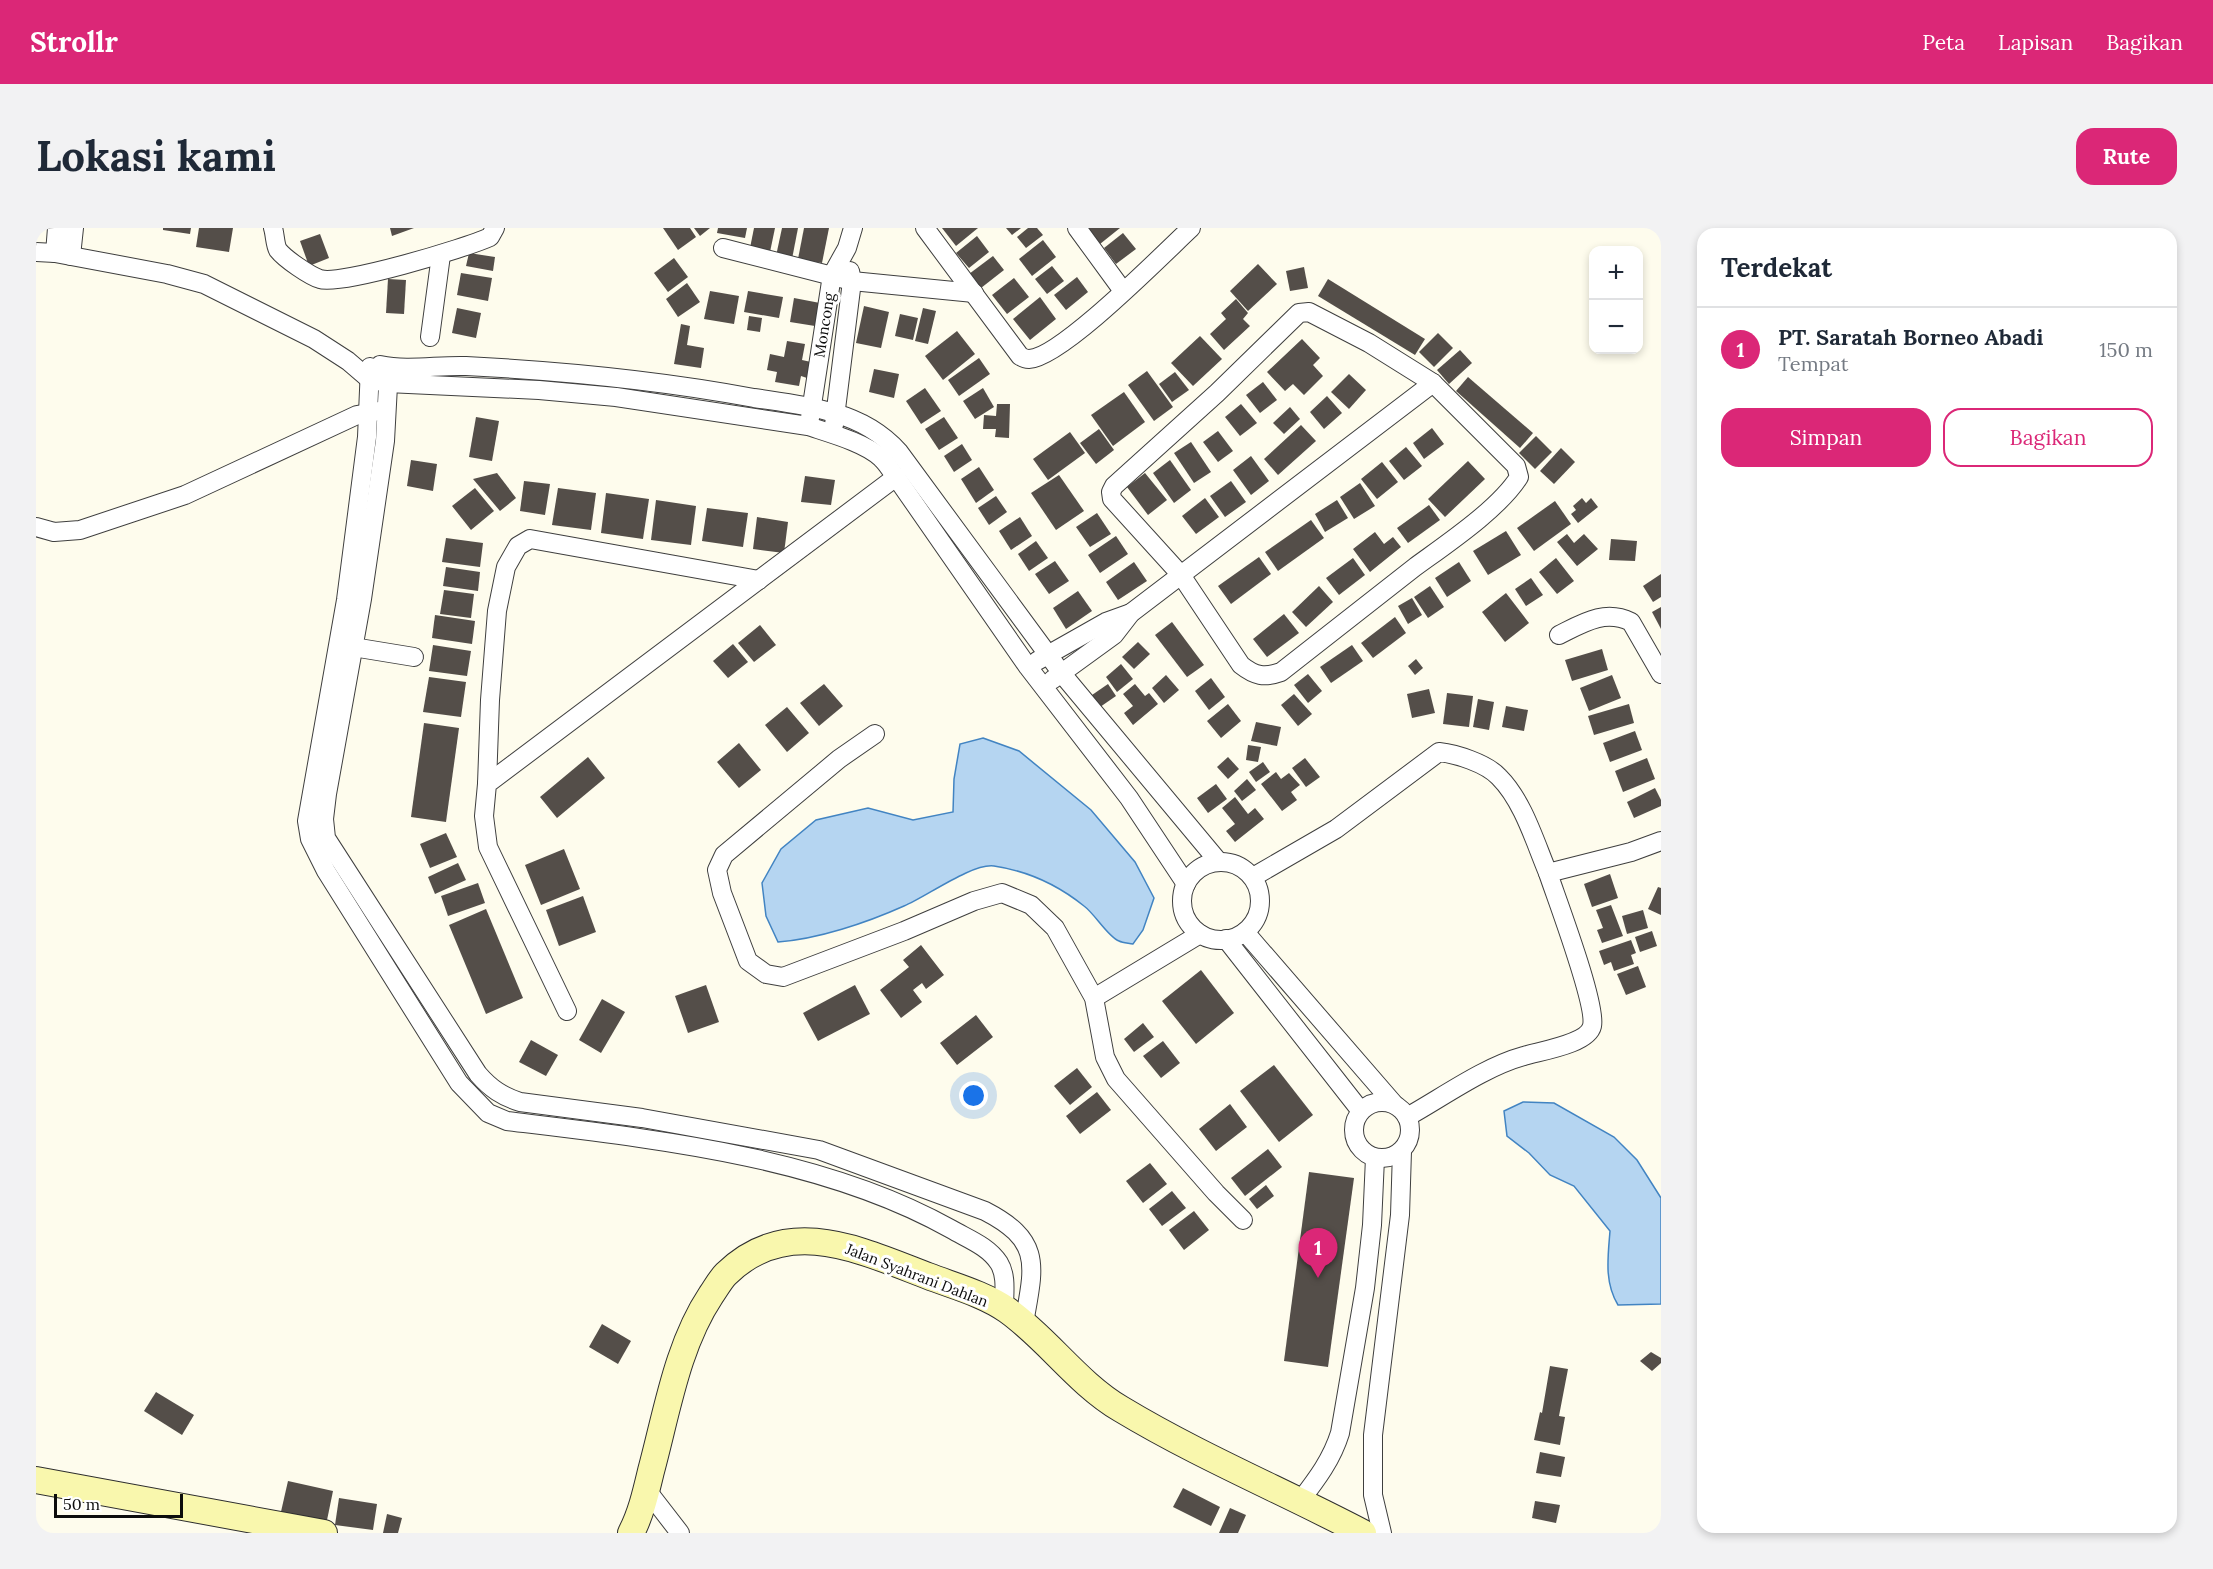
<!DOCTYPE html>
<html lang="id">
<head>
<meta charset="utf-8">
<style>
  :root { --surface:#fff; --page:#f2f2f3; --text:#1f2937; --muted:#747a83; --line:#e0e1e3; --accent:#db2777 }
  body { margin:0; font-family:Lora,serif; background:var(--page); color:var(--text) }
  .controls { position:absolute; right:18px; top:18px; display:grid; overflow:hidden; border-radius:12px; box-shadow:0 3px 9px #0003 }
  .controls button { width:54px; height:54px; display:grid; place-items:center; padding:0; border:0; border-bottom:2px solid var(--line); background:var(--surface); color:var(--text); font:30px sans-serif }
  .scale { position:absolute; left:18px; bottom:15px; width:129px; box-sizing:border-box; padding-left:6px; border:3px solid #0c0c0c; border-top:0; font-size:16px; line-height:21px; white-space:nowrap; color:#0c0c0c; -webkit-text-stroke:4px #fff; paint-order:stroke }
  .you { position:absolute; left:938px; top:868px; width:21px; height:21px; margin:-15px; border:4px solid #fff; border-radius:50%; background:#1a73e8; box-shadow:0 0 0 9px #1a73e833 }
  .badge { display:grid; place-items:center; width:39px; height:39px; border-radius:50%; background:var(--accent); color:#fff; font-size:20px; font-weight:700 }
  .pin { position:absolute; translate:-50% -50px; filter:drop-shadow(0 2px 3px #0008) }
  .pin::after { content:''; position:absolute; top:32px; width:21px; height:18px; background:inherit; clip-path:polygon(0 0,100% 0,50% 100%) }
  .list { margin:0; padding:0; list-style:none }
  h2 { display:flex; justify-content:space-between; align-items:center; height:78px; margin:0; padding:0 24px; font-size:26px }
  h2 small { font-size:20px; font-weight:400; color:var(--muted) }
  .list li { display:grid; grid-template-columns:39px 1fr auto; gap:18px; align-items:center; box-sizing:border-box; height:84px; padding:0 24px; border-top:2px solid var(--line) }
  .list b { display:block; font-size:22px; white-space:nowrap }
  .list p { margin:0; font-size:20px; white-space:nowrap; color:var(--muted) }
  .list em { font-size:20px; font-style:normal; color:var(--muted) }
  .actions { display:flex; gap:12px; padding:18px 24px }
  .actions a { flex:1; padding:14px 0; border:2px solid var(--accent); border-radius:18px; text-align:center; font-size:21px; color:var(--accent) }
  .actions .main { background:var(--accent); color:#fff }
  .map { position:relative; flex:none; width:1625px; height:1305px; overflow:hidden; border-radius:18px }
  header { display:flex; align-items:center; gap:36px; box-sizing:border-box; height:84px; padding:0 30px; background:var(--accent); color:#fff }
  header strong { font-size:28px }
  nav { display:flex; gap:33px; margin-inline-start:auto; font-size:21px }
  .intro { display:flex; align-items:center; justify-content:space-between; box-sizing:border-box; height:144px; padding:0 36px }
  h1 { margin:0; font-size:42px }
  .button { padding:15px 27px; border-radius:18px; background:var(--accent); color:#fff; font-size:21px; font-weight:700 }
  main { display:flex; gap:36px; padding:0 36px }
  aside { flex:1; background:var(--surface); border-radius:18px; box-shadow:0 3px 9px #0003 }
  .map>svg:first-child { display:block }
  .water { fill:#b5d5f1; stroke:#4284c2; stroke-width:1.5 }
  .building { fill:#544e49 }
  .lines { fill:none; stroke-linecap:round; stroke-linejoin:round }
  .street-casing { stroke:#3f3f3f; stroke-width:20 }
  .secondary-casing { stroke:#2e2e2e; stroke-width:28 }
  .street { stroke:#fff; stroke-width:18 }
  .secondary { stroke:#f9f7ad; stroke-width:26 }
  .labels { text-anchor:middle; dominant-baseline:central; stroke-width:6; stroke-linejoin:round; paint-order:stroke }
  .street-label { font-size:15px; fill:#0c0c0c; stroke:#fff }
</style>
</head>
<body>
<header>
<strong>Strollr</strong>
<nav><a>Peta</a><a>Lapisan</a><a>Bagikan</a></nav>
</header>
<div class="intro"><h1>Lokasi kami</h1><a class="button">Rute</a></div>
<main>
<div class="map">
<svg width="1625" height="1305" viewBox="0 0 1625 1305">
  <rect width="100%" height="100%" fill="#fefced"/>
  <g class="water">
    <path d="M947,510L983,523L1055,582L1099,634L1118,670L1107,702L1097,716C1093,715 1087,715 1083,713C1072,709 1059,686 1048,678C1022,657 992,643 958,638C936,635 890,669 868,678C830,695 782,711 742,714L730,688L726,655L745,621L780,592L832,580L877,592L917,584L918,551L924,516Z"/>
    <path d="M1487,874L1518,875L1578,909L1601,932L1625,970V1076L1582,1077C1568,1054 1572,1029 1574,1003L1538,958L1514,947L1493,925L1471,908L1468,883Z"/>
  </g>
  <g class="building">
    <polygon points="127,0 155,0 154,6 127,2"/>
    <polygon points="163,0 197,0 193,24 160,19"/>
    <polygon points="354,0 378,0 356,8"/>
    <polygon points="627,0 654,0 660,9 642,22"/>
    <polygon points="658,0 674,0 664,8"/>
    <polygon points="682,0 711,0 709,10 681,5"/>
    <polygon points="718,0 739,0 734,24 714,20"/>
    <polygon points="746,0 762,0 756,31 740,28"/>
    <polygon points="768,0 793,0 786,35 762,31"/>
    <polygon points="906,0 942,0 920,18"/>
    <polygon points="970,0 985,0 976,7"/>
    <polygon points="992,0 1001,0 1007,7 990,20 981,9"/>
    <polygon points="1051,0 1084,0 1064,16"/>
    <polygon points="1087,5 1100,21 1080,36 1068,20"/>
    <polygon points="284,6 293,30 273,38 264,13"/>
    <polygon points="941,8 953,24 933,40 920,25"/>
    <polygon points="1007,12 1020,29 996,48 983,31"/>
    <polygon points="433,25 459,29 457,43 430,38"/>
    <polygon points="957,28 968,42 945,60 933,46"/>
    <polygon points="638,30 652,49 632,64 618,45"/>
    <polygon points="1222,36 1241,56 1212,83 1194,63"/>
    <polygon points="1016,38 1028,53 1011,66 999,51"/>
    <polygon points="1268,39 1272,60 1254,63 1250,43"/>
    <polygon points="425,45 456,50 452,73 421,67"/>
    <polygon points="1041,49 1052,64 1030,82 1018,67"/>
    <polygon points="978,50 993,69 971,86 956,67"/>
    <polygon points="352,51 370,52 368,86 350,85"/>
    <polygon points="1292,51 1389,111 1379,127 1282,68"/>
    <polygon points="651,55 664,74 642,89 630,71"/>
    <polygon points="674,63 703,68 698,96 668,91"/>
    <polygon points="712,63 747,69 743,90 708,84"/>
    <polygon points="1004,69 1020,91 994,112 977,91"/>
    <polygon points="758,70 784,75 779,98 754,94"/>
    <polygon points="1200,71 1212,85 1207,91 1214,98 1188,122 1174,106 1190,91 1185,85"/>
    <polygon points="828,78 853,84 845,120 820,115"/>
    <polygon points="421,80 445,85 440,110 416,105"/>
    <polygon points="887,80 900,83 892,116 879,113"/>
    <polygon points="864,86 882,90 877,112 859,108"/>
    <polygon points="713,88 726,90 724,104 711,102"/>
    <polygon points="645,96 654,98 651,117 668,120 665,140 638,136"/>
    <polygon points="921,103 939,126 907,152 889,128"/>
    <polygon points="1402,105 1417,120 1398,139 1383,124"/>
    <polygon points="1164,108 1186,131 1157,158 1135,135"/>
    <polygon points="1266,111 1284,130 1277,137 1287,148 1268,167 1257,156 1249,163 1231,144"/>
    <polygon points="751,113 769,116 766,132 775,134 771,150 765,148 763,158 739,154 741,144 731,142 734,126 748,129"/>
    <polygon points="1424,122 1436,135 1413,156 1401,142"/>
    <polygon points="943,130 954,146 923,168 912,152"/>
    <polygon points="838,141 863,146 858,170 833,164"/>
    <polygon points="1111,143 1137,179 1118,193 1092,157"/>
    <polygon points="1139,144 1153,162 1136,174 1123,156"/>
    <polygon points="1313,146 1330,162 1313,181 1295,164"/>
    <polygon points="1432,149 1497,205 1484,220 1420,163"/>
    <polygon points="1227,154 1241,172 1224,185 1210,167"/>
    <polygon points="889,160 905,183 885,196 870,173"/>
    <polygon points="947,160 958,179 939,191 927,173"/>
    <polygon points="1088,164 1109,194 1077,218 1055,187"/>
    <polygon points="1291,168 1306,185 1288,201 1274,184"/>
    <polygon points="961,176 974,176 973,210 959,209 960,201 947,201 948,187 960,188"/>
    <polygon points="1205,176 1221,195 1204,208 1189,189"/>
    <polygon points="1254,179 1264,191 1248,206 1237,195"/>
    <polygon points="440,189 463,193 456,233 433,229"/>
    <polygon points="908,189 922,210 903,222 889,201"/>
    <polygon points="1265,197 1280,213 1242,247 1228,231"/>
    <polygon points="1396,200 1408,216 1388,231 1377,215"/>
    <polygon points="1063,201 1078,222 1060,236 1044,215"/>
    <polygon points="1182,203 1197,223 1182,234 1167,214"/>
    <polygon points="1034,204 1049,225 1012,252 997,231"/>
    <polygon points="1500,208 1516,224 1499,241 1483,225"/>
    <polygon points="1155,214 1175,244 1158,255 1138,225"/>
    <polygon points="926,216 936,232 918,244 908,228"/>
    <polygon points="1370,219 1386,238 1368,252 1353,233"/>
    <polygon points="1525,220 1539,234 1518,256 1504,243"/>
    <polygon points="1215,228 1233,253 1215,267 1197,242"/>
    <polygon points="375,232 401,236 397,263 371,258"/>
    <polygon points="1134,232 1155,262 1138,275 1117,245"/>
    <polygon points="1432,233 1449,251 1409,289 1392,271"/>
    <polygon points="1346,234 1362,254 1341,271 1325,251"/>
    <polygon points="943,239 958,262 940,275 925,251"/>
    <polygon points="461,245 480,270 464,283 437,251"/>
    <polygon points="1109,245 1131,272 1112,287 1091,259"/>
    <polygon points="1023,247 1048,283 1020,302 995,265"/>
    <polygon points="769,248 799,252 795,277 765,274"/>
    <polygon points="488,253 514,256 509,287 484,283"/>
    <polygon points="1195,253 1210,274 1189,289 1174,268"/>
    <polygon points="1324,255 1339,278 1318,291 1304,269"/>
    <polygon points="439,260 458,283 435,302 416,278"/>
    <polygon points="522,260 560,265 555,302 516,297"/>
    <polygon points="570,265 613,271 607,311 565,305"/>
    <polygon points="960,268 971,284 953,297 942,280"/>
    <polygon points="1169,270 1183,289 1160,306 1146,288"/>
    <polygon points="1546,270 1550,275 1555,270 1562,279 1542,295 1535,286 1540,282 1537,278"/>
    <polygon points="620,272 660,278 655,317 615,312"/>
    <polygon points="1301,272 1312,290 1289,304 1279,286"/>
    <polygon points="1519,273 1535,296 1498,323 1481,300"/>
    <polygon points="1393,277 1404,292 1372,315 1361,300"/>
    <polygon points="671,280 712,285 707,319 666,313"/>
    <polygon points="1061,285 1075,306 1054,319 1040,299"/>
    <polygon points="721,289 752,294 748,325 717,321"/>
    <polygon points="984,289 996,308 975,322 963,303"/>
    <polygon points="1275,292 1288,310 1242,343 1229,324"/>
    <polygon points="1470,303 1485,327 1452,347 1437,323"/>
    <polygon points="1339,304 1348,316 1357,309 1365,319 1334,344 1317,321"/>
    <polygon points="1531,306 1538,315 1548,306 1562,321 1541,338 1521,314"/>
    <polygon points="1080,308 1092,326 1064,345 1052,327"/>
    <polygon points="410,310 447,315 444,339 406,334"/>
    <polygon points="1575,311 1601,313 1599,333 1573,332"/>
    <polygon points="1000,313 1012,330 993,343 982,326"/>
    <polygon points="1223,329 1235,346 1195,376 1182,358"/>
    <polygon points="1317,330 1329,347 1303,367 1290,350"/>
    <polygon points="1520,330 1538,353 1521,366 1503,344"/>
    <polygon points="1019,333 1033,353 1013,366 999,346"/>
    <polygon points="1098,334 1111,353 1082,372 1070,354"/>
    <polygon points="1423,334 1435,353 1411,369 1399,350"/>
    <polygon points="410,339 444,344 442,363 407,358"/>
    <polygon points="1625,346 1625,369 1617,374 1607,358"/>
    <polygon points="1495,350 1507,367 1490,378 1479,361"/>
    <polygon points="1283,358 1297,374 1270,399 1256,384"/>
    <polygon points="1394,358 1408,379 1392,390 1378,369"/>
    <polygon points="408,362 438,366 435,390 404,386"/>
    <polygon points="1042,363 1056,383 1030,401 1017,380"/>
    <polygon points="1470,365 1493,395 1469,414 1446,384"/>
    <polygon points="1376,370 1386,387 1372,396 1362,378"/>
    <polygon points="1625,379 1625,401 1616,384"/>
    <polygon points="1248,386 1263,405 1231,429 1217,411"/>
    <polygon points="399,387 439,393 436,416 396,410"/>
    <polygon points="1359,389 1370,405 1337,430 1325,415"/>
    <polygon points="1136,394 1168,437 1151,449 1119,407"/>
    <polygon points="724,397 740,417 718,434 702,415"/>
    <polygon points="1102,414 1114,426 1098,441 1086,429"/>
    <polygon points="697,416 712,434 692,450 677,433"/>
    <polygon points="397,417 435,423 431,448 393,443"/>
    <polygon points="1316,417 1327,433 1295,455 1284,439"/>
    <polygon points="1566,421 1572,442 1536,453 1529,432"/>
    <polygon points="1380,431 1387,440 1379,447 1372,438"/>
    <polygon points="1085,436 1097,451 1081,464 1070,449"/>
    <polygon points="1272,446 1286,463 1272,475 1258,457"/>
    <polygon points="1130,447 1143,462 1128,475 1116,460"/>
    <polygon points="1576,447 1585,470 1553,483 1544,460"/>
    <polygon points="393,449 430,454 425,489 387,484"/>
    <polygon points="1175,450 1189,469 1173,482 1159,463"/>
    <polygon points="788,456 807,478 783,498 764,475"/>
    <polygon points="1072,456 1080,468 1064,479 1056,467"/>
    <polygon points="1099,456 1109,468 1113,465 1122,476 1097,497 1088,485 1097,478 1087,466"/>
    <polygon points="1393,461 1399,485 1376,490 1371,466"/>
    <polygon points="1411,465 1437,468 1433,499 1407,496"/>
    <polygon points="1258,466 1276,486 1262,498 1245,477"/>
    <polygon points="1442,471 1458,474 1453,502 1437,499"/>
    <polygon points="1192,476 1205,493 1185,510 1171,493"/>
    <polygon points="1593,476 1598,495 1558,507 1552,488"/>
    <polygon points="1470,478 1492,482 1488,503 1466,499"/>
    <polygon points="751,479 773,505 751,524 729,497"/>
    <polygon points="1220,494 1245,499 1241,518 1215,513"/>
    <polygon points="388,495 423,500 410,594 375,589"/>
    <polygon points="1599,503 1606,522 1574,534 1567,515"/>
    <polygon points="703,515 725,542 703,560 681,534"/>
    <polygon points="1212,517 1225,519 1222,534 1210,532"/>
    <polygon points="552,529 569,550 521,590 504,569"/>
    <polygon points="1192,529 1203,541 1192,551 1181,539"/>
    <polygon points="1269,530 1284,549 1270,559 1256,540"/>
    <polygon points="1611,530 1619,551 1587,564 1579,543"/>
    <polygon points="1227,534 1234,544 1220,554 1213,544"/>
    <polygon points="1240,544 1245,551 1253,545 1264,557 1255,564 1261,572 1246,583 1225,556"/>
    <polygon points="1211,551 1220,562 1206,573 1198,563"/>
    <polygon points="1180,556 1191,571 1172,585 1161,570"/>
    <polygon points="1619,560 1625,572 1625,578 1598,590 1591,574"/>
    <polygon points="1199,569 1212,586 1219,580 1228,591 1199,614 1190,603 1199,596 1186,580"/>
    <polygon points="410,605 421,629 394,640 384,616"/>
    <polygon points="528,621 544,661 505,677 489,637"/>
    <polygon points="422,635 430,652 399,666 392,649"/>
    <polygon points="1574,646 1582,670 1556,679 1548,656"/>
    <polygon points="442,655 449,675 412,688 405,668"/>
    <polygon points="1622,659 1625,660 1625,687 1612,681"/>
    <polygon points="547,668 560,704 523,718 510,682"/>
    <polygon points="1575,677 1587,708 1566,715 1561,702 1567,700 1560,682"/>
    <polygon points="450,681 487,770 450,786 413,697"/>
    <polygon points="1607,682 1612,700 1591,706 1586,688"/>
    <polygon points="1616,703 1621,718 1604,724 1599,709"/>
    <polygon points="1595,712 1600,725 1595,727 1598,736 1578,743 1575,734 1568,737 1563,723"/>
    <polygon points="885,717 908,747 890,761 886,755 877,762 886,774 865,790 844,762 873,739 867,732"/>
    <polygon points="1602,738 1610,759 1590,767 1581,746"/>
    <polygon points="1165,742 1198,785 1160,816 1126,773"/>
    <polygon points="670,757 683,794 652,805 639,768"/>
    <polygon points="819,757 834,786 782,813 767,785"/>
    <polygon points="566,771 589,784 565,825 543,812"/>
    <polygon points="940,787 957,809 921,837 904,815"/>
    <polygon points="1107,795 1118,809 1098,824 1088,811"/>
    <polygon points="495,812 522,827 510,848 483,834"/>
    <polygon points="1127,813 1144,835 1125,850 1107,828"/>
    <polygon points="1238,837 1277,887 1243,914 1204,863"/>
    <polygon points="1041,840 1056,859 1034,877 1018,858"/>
    <polygon points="1061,864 1075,882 1044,906 1030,888"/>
    <polygon points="1194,876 1211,899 1180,923 1163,901"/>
    <polygon points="1232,921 1246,939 1209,968 1195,950"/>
    <polygon points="1114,935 1131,956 1107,975 1090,953"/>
    <polygon points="1273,944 1318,950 1292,1139 1248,1133"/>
    <polygon points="1230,957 1238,968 1221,981 1213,971"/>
    <polygon points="1136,963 1150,980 1126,998 1113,981"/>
    <polygon points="1158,983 1173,1002 1148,1022 1133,1002"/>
    <polygon points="566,1096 595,1113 582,1136 553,1119"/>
    <polygon points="1615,1124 1625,1130 1625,1135 1616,1143 1604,1133"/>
    <polygon points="1514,1138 1532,1141 1523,1188 1529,1189 1524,1217 1498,1212 1504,1184 1506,1185"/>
    <polygon points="120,1164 158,1187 146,1207 108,1183"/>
    <polygon points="1504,1224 1529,1229 1525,1249 1500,1245"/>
    <polygon points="252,1253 297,1263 290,1297 244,1288"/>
    <polygon points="1147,1260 1184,1279 1175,1298 1137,1279"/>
    <polygon points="303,1270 341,1276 337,1302 299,1297"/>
    <polygon points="1499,1273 1524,1277 1520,1295 1496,1290"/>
    <polygon points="1194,1280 1210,1287 1202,1305 1183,1305"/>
    <polygon points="351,1286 366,1290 362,1305 347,1305"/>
  </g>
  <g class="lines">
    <defs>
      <g id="street">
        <path d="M237,0C239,6 239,17 242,22C249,31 274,48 284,51C304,58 430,20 454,9L459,0"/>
        <path d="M889,0L984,128C987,130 989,131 993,131C1025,130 1127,26 1155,0"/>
        <polyline points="1041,0 1087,63"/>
        <polyline points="687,20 816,53 938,65"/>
        <path d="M0,24L19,25L131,46L168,56L278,111L312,133L333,151L351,155L503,162L580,169L772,198C793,205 830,215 845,230C851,235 855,243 860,249L992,439L1093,570L1150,656"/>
        <polyline points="19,25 21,0"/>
        <polyline points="35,28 38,0"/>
        <path d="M1273,84L1333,115L1397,155L1480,238L1483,249C1463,281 1409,317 1379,339C1334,374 1289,409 1245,444C1228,450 1219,448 1205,437L1145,347L1076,271L1075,264L1078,258L1181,165L1263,85Z"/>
        <polyline points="394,109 405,27"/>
        <path d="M344,137C372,143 401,137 430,138C527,143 622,152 718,170C745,174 772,177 798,185C823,192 846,205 863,224L1027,447L1182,633"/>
        <path d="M334,139L331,209L310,372L271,593L274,611L290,643L423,855L452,885L471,893C618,911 785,928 915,1001C932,1011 952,1018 963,1035C971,1048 968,1065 968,1080"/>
        <path d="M353,139L349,213L326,371L291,566L288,591L290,610L442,846C455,861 466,868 484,874L606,890L783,922L949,983C1007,1013 998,1038 988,1095"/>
        <polyline points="774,190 796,47 811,20 817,0"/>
        <polyline points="798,197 816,53 814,43"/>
        <polyline points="0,299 18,304 44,302 149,267 321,187 343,183"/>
        <path d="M1523,407C1547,395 1569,381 1595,394L1625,446"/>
        <polyline points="317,419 378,429"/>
        <polyline points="1001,433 1070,394 1095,385"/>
        <polyline points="1016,452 1078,407 1095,385 1397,155"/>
        <polyline points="839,506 803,531 688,627 681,642 686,665 712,733 730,746 747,749 868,703 938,673 966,665 995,677 1019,700 1058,770 1069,829 1080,851 1180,965 1207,992"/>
        <polyline points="451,556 454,472 461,383 470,339 482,318 494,311 723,352"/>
        <circle cx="1185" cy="673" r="39"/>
        <path d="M1217,649L1300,601L1403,524C1420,526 1450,535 1463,549C1487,573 1499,614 1512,645"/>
        <polyline points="1209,704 1358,876"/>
        <polyline points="1190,711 1324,882"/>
        <polyline points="1058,770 1164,706"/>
        <polyline points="531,783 452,619 448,588 451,556 860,249"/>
        <circle cx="1346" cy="902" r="28"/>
        <path d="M1371,889C1407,869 1448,839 1488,828C1504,823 1552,816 1556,798C1561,777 1521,672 1512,645L1595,624L1625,613"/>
        <polyline points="610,1261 644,1305"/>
        <path d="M1264,1273C1281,1251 1296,1231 1304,1205L1329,1060L1336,997L1339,930"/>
        <polyline points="1346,1305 1337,1267 1337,1207 1364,987 1366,923"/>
      </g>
      <g id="secondary">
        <polyline points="0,1252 288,1305"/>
        <path d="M595,1305C605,1286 610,1264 615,1243C631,1184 641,1118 675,1067C680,1060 684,1052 690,1046C751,986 824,1022 892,1048C918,1058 948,1066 971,1082C1012,1111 1041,1155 1085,1181C1163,1228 1247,1263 1327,1305"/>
      </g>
    </defs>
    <use href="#street" class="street-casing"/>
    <use href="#secondary" class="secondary-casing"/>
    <use href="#street" class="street"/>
    <use href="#secondary" class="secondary"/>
  </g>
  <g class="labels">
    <g class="street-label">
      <text transform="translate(788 97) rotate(-81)">Moncong</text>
      <text transform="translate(881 1047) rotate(21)">Jalan Syahrani Dahlan</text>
    </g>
  </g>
</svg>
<div class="controls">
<button>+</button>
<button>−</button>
</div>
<div class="scale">50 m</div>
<div class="you"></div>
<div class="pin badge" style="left:1282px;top:1050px">1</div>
</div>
<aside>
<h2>Terdekat<small></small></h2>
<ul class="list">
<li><span class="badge">1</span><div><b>PT. Saratah Borneo Abadi</b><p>Tempat</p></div><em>150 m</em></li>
</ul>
<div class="actions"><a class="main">Simpan</a><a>Bagikan</a></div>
</aside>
</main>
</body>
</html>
